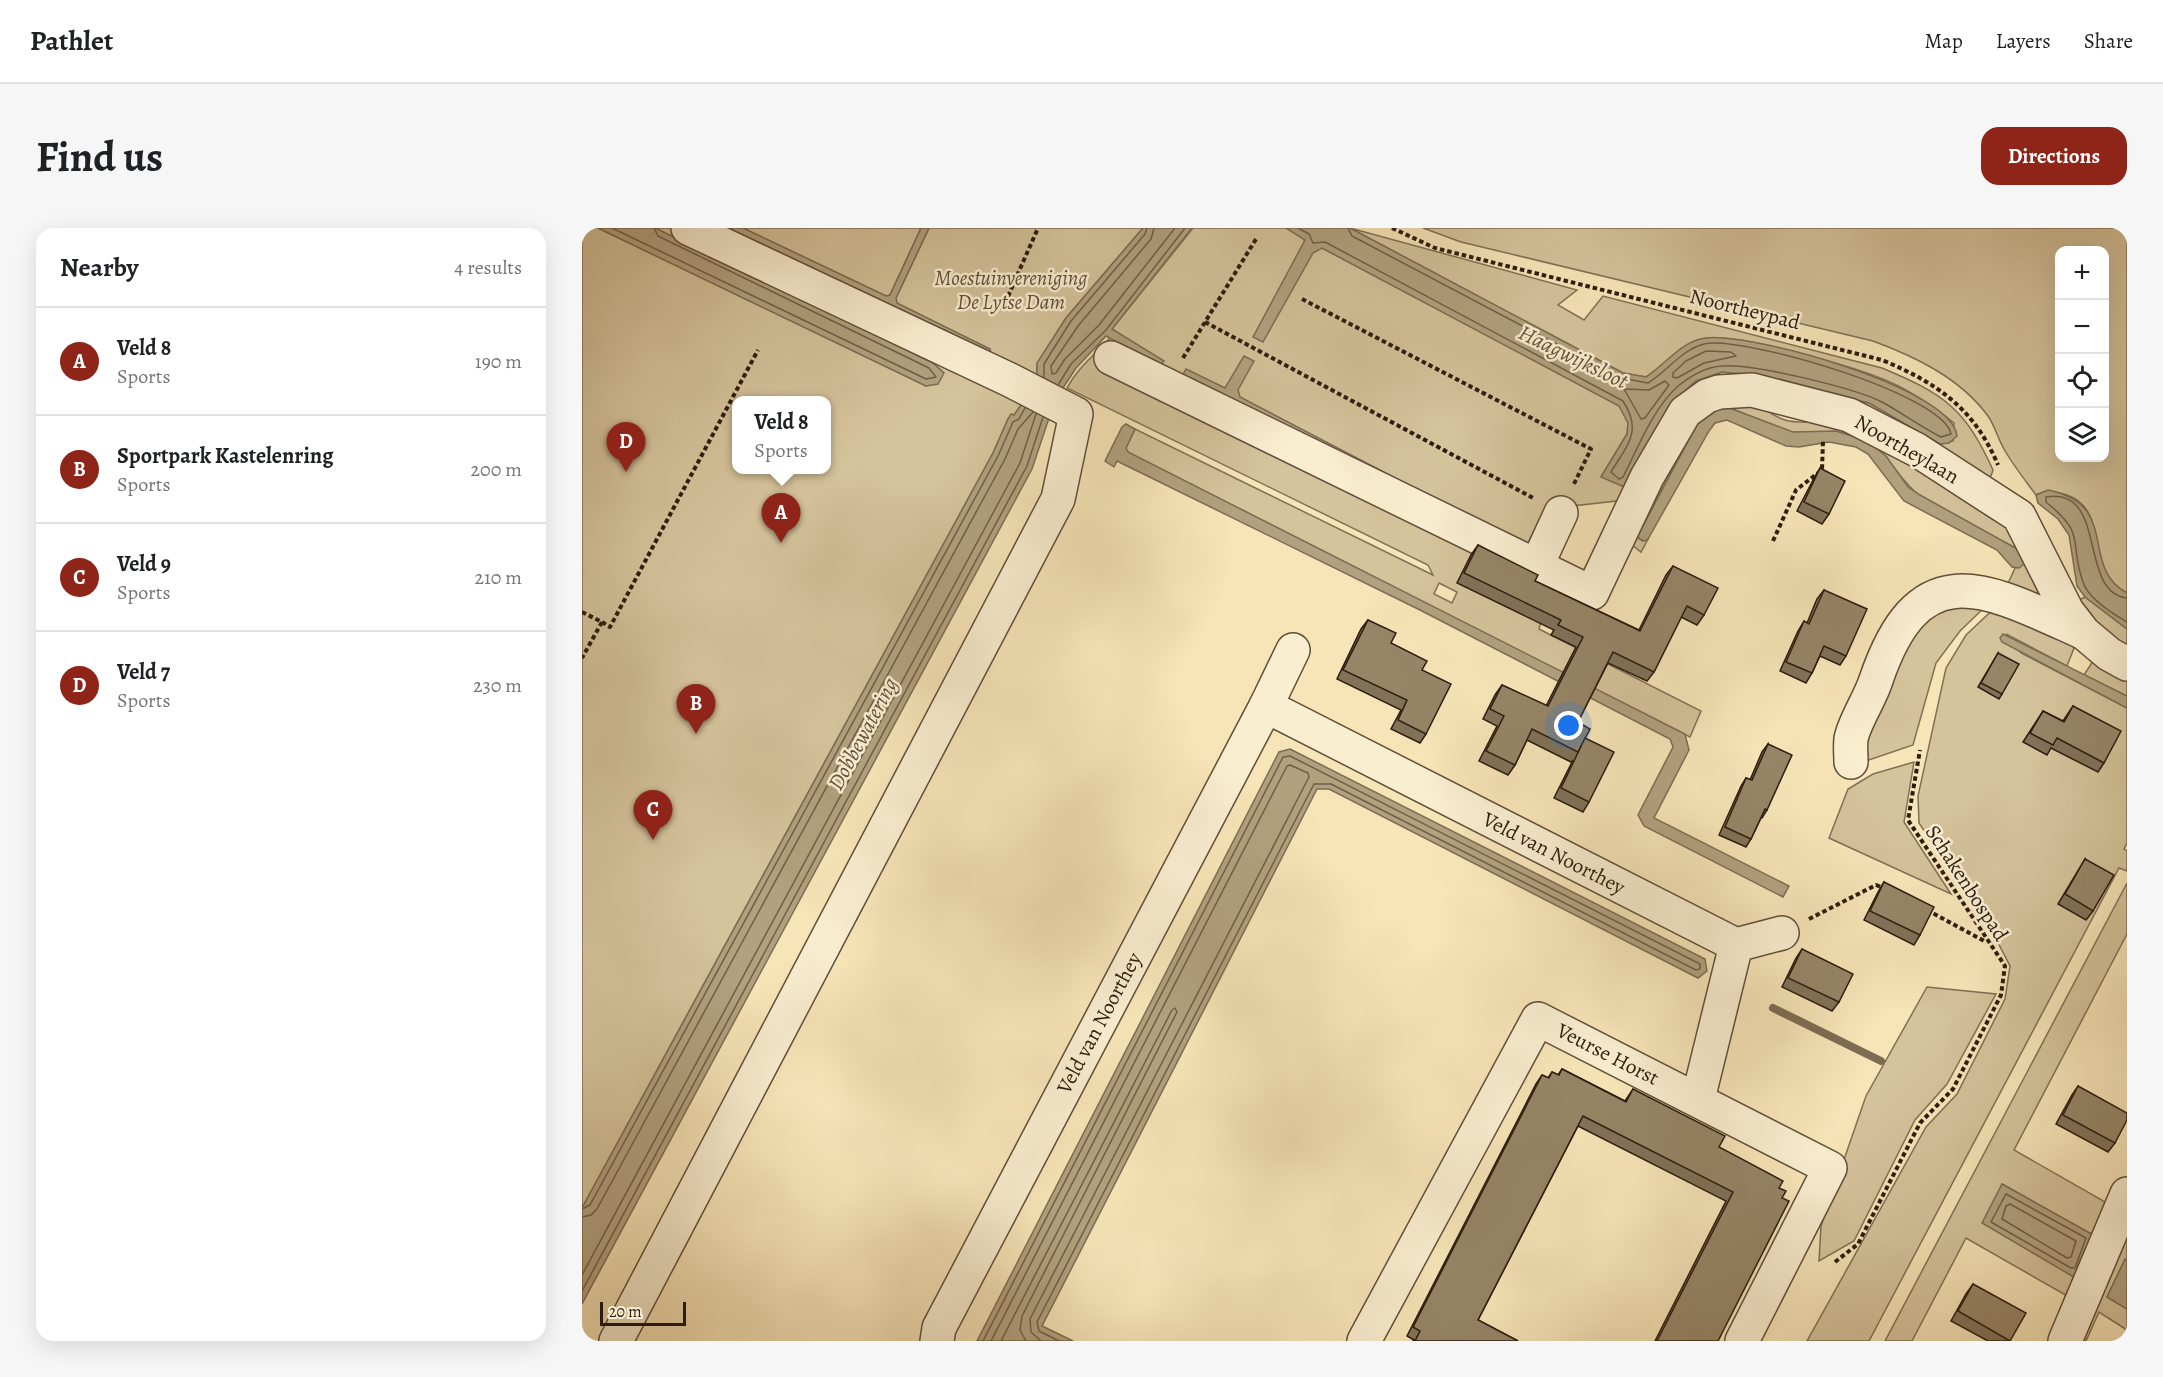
<!DOCTYPE html>
<html lang="en">
<head>
<meta charset="utf-8">
<style>
  :root { --surface:#fff; --page:#f6f6f6; --text:#202124; --muted:#757577; --line:#e0e0e0; --accent:#8f2418 }
  body { margin:0; font-family:Alegreya,serif; background:var(--page); color:var(--text) }
  .controls { position:absolute; right:18px; top:18px; display:grid; overflow:hidden; border-radius:12px; box-shadow:0 6px 24px #0002 }
  .controls button { width:54px; height:54px; display:grid; place-items:center; padding:0; border:0; border-bottom:2px solid var(--line); background:var(--surface); color:var(--text); font:30px sans-serif }
  .scale { position:absolute; left:18px; bottom:15px; width:86px; box-sizing:border-box; padding-left:6px; border:3px solid #2d1c0f; border-top:0; font-size:16px; line-height:21px; white-space:nowrap; color:#2d1c0f; -webkit-text-stroke:4px #faeed1; paint-order:stroke }
  .you { position:absolute; left:987px; top:498px; width:21px; height:21px; margin:-15px; border:4px solid #fff; border-radius:50%; background:#1a73e8; box-shadow:0 0 0 9px #1a73e833 }
  .badge { display:grid; place-items:center; width:39px; height:39px; border-radius:50%; background:var(--accent); color:#fff; font-size:20px; font-weight:700 }
  .pin { position:absolute; translate:-50% -50px; filter:drop-shadow(0 2px 3px #0008) }
  .pin::after { content:''; position:absolute; top:32px; width:21px; height:18px; background:inherit; clip-path:polygon(0 0,100% 0,50% 100%) }
  .popup { position:absolute; left:150px; top:168px; width:99px; height:78px; box-sizing:border-box; display:grid; place-content:center; border-radius:12px; background:var(--surface); filter:drop-shadow(0 2px 4px #0005); font-size:20px; white-space:nowrap; color:var(--muted) }
  .popup b { font-size:22px; color:var(--text) }
  .popup::after { content:''; position:absolute; left:50%; top:100%; margin-left:-12px; border:12px solid transparent; border-top-color:var(--surface) }
  .list { margin:0; padding:0; list-style:none }
  h2 { display:flex; justify-content:space-between; align-items:center; height:78px; margin:0; padding:0 24px; font-size:26px }
  h2 small { font-size:20px; font-weight:400; color:var(--muted) }
  .list li { display:grid; grid-template-columns:39px 1fr auto; gap:18px; align-items:center; box-sizing:border-box; height:108px; padding:0 24px; border-top:2px solid var(--line) }
  .list b { display:block; font-size:22px; white-space:nowrap }
  .list p { margin:0; font-size:20px; white-space:nowrap; color:var(--muted) }
  .list em { font-size:20px; font-style:normal; color:var(--muted) }
  .icon { flex:none; width:33px; height:33px; fill:none; stroke:currentColor; stroke-width:2; stroke-linecap:round; stroke-linejoin:round }
  .map { position:relative; flex:none; width:1545px; height:1113px; overflow:hidden; border-radius:18px }
  header { display:flex; align-items:center; gap:36px; box-sizing:border-box; height:84px; padding:0 30px; background:var(--surface); border-bottom:2px solid var(--line) }
  header strong { font-size:28px }
  nav { display:flex; gap:33px; margin-inline-start:auto; font-size:21px }
  .intro { display:flex; align-items:center; justify-content:space-between; box-sizing:border-box; height:144px; padding:0 36px }
  h1 { margin:0; font-size:42px }
  .button { padding:15px 27px; border-radius:18px; background:var(--accent); color:#fff; font-size:21px; font-weight:700 }
  main { display:flex; gap:36px; padding:0 36px }
  aside { flex:1; background:var(--surface); border-radius:18px; box-shadow:0 6px 24px #0002 }
  .map>svg:first-child { display:block }
  .green { fill:#d5c39b; stroke:#817055; stroke-width:1.5; fill-rule:evenodd }
  .water { fill:#b2a17f; stroke:#7d6c52; stroke-width:1.5 }
  .lines { fill:none; stroke-linecap:round; stroke-linejoin:round }
  .shore { stroke:#705e47; stroke-width:1.5 }
  .stream { stroke:#7d6c52; stroke-width:8 }
  .minor-casing { stroke:#604e39; stroke-width:36 }
  .path { stroke:#2d1c0f; stroke-width:4; stroke-dasharray:4.5 3; stroke-linecap:butt }
  .minor { stroke:#faeed1; stroke-width:33 }
  .wall { fill:#817259; stroke:#2d1c0f; stroke-width:1.5 }
  .building { fill:#968567; stroke:#2d1c0f; stroke-width:1.5 }
  .labels { text-anchor:middle; dominant-baseline:central; stroke-width:5; stroke-linejoin:round; paint-order:stroke }
  .park-label { font-size:21px; font-style:italic; fill:#5f4e39; stroke:#faeed1 }
  .street-label { font-size:21px; fill:#2d1c0f; stroke:#faeed1 }
  .water-label { font-size:22px; font-style:italic; fill:#62513c; stroke:#faeed1 }
</style>
</head>
<body>
<header>
<strong>Pathlet</strong>
<nav><a>Map</a><a>Layers</a><a>Share</a></nav>
</header>
<div class="intro"><h1>Find us</h1><a class="button">Directions</a></div>
<main>
<aside>
<h2>Nearby<small>4 results</small></h2>
<ul class="list">
<li><span class="badge">A</span><div><b>Veld 8</b><p>Sports</p></div><em>190 m</em></li>
<li><span class="badge">B</span><div><b>Sportpark Kastelenring</b><p>Sports</p></div><em>200 m</em></li>
<li><span class="badge">C</span><div><b>Veld 9</b><p>Sports</p></div><em>210 m</em></li>
<li><span class="badge">D</span><div><b>Veld 7</b><p>Sports</p></div><em>230 m</em></li>
</ul>
</aside>
<div class="map">
<svg width="1545" height="1113" viewBox="0 0 1545 1113">
  <rect width="100%" height="100%" fill="#f7e5b8"/>
  <filter id="stains"><feTurbulence type="fractalNoise" baseFrequency=".00333" numOctaves="4"/><feColorMatrix values="0 0 0 0 .2 0 0 0 0 .09 0 0 0 0 .02 0 0 0 .5 -.17"/></filter>
  <radialGradient id="worn" r=".72"><stop offset=".6" stop-color="#630" stop-opacity="0"/><stop offset="1" stop-color="#630" stop-opacity=".3"/></radialGradient>
  <g class="green">
    <path d="M0,0H16L344,158L351,135L73,0H146L407,125L408,121L315,76L314,70L347,0H561L484,90L455,136V153L432,188L426,191L411,225L0,980ZM154,172H244V242H154Z"/>
    <polygon points="161,0 339,0 308,67 304,68"/>
    <path d="M611,0H704L723,10L722,14L740,20L1038,178L1046,195L1045,206L1019,249L1076,196L1099,164L1114,153L1140,144L1180,148L1287,175L1358,216L1371,213L1372,195C1353,180 1332,165 1310,155C1280,140 1150,103 1120,111C1097,117 1084,137 1064,149L1041,145L768,0L995,62L976,77L1002,92L1021,68L1300,140C1362,166 1383,180 1411,242L1409,248L1404,250L1159,154L1044,272L990,278L957,401L1119,483L1108,509L545,224L544,220L553,201L851,347L846,337L485,160C497,137 517,124 533,104L530,101ZM857,355L875,364L870,375L852,366Z"/>
    <path d="M841,0H1545V365C1537,361 1528,356 1524,347C1511,321 1520,279 1485,267C1473,263 1466,262 1454,267C1443,252 1431,237 1422,221C1416,211 1413,198 1406,188C1378,150 1334,129 1291,113L879,14ZM1478,22H1522V230H1478Z"/>
    <path d="M1146,169C1181,168 1177,184 1203,192C1224,198 1243,190 1263,194C1301,202 1360,247 1394,270C1405,278 1418,285 1428,294C1445,309 1476,357 1478,380L1473,383L1423,362L1433,340L1443,335L1437,322L1337,267C1317,252 1308,228 1287,214C1262,198 1237,208 1210,204C1187,200 1167,186 1145,179C1129,181 1119,190 1110,204L1056,307L1060,313L1066,311L1059,324L1050,317L1048,299L1100,197L1122,177Z"/>
    <polygon points="1503,369 1545,401 1545,425 1493,374"/>
    <polygon points="1407,375 1378,403 1354,435 1331,517 1278,535 1281,505 1343,378"/>
    <polygon points="1418,375 1494,415 1485,438 1424,406 1439,425 1545,480 1545,615 1542,621 1545,623 1545,643 1537,640 1287,1113 1225,1113 1344,899 1375,866 1423,771 1428,738 1415,713 1337,595 1336,568 1364,440 1384,407"/>
    <polygon points="1513,430 1545,442 1545,468 1502,447"/>
    <polygon points="1332,534 1322,594 1369,666 1247,610 1266,561 1291,546"/>
    <polygon points="1545,655 1545,706 1432,922 1525,975 1513,1008 1420,956 1495,1051 1487,1069 1384,1010 1330,1113 1303,1113"/>
    <polygon points="1345,759 1414,766 1365,856 1333,892 1272,1013 1237,1033 1239,998 1284,868"/>
    <polygon points="1545,987 1545,1033 1543,1032 1525,1069 1545,1081 1545,1102 1517,1084 1504,1113 1491,1113"/>
  </g>
  <g class="water">
    <polygon points="16,0 73,0 351,135 362,145 356,156 344,158"/>
    <polygon points="146,0 161,0 304,68 308,67 339,0 347,0 314,70 315,75 408,121 409,124"/>
    <polygon points="561,0 610,0 530,101 582,133 578,138 524,108 494,140 473,172 450,241 0,1076 0,980 411,225 426,191 429,186 432,187 455,153 455,135 484,90"/>
    <path d="M704,0H768L1041,145L1064,149C1084,136 1099,113 1124,110C1167,104 1371,160 1375,208L1367,215L1358,216L1287,175L1180,148L1140,144L1114,153L1088,176L1042,259L1019,249L1045,206L1046,195L1037,178L740,20L731,25L681,114L671,109L723,12Z"/>
    <polygon points="662,128 672,133 656,162 658,169 882,286 599,150 604,141 643,160"/>
    <polygon points="1145,179 1211,204 1254,203 1285,213 1304,228 1326,259 1338,267 1437,322 1443,335 1437,340 1430,339 1415,322 1322,273 1286,226 1274,219 1247,214 1217,219 1204,218 1145,192 1133,195 1127,203 1066,311 1063,313 1057,311 1056,307 1118,191 1137,180"/>
    <polygon points="544,196 553,201 544,220 546,224 1103,506 1107,522 1072,590 1207,658 1201,669 1062,598 1056,587 1091,519 1088,511 838,382 539,235 535,233 532,239 523,233 540,199"/>
    <path d="M1466,262C1540,277 1496,338 1545,365V401L1503,369L1495,358L1487,307L1476,291L1456,275L1454,267Z"/>
    <polygon points="1421,406 1545,468 1545,480 1420,414 1418,410"/>
    <polygon points="708,521 1123,731 1125,743 1116,750 747,561 735,561 460,1098 491,1113 395,1113 697,524"/>
    <polygon points="1420,956 1513,1008 1495,1051 1400,995"/>
    <polygon points="1543,1031 1545,1033 1545,1081 1525,1069"/>
  </g>
  <g class="lines">
    <g class="shore">
      <polyline points="30,0 344,151 354,149 347,140 76,8 72,0"/>
      <polyline points="572,0 569,11 496,98 469,138 470,146 474,145 483,131 517,97 593,0"/>
      <path d="M716,0L727,6L731,15L743,14L1041,173C1061,204 1045,217 1029,244L1037,251L1041,249C1056,220 1070,182 1095,159C1107,149 1124,139 1140,138C1170,135 1272,160 1300,174C1320,185 1339,199 1359,209L1369,206C1362,166 1159,107 1122,116C1099,122 1086,143 1066,155L1039,150L770,8L766,0"/>
      <polygon points="1124,123 1149,124 1154,128 1122,135 1095,150 1091,149 1091,145 1104,133"/>
      <polyline points="462,149 462,136 489,93 563,6 565,0"/>
      <polygon points="1083,153 1087,157 1063,190 1059,191 1042,161 1067,162"/>
      <polyline points="476,157 489,136 524,102 603,0"/>
      <path d="M1545,370C1495,364 1527,259 1464,269V274C1506,308 1486,312 1501,354C1506,370 1531,386 1545,394"/>
      <polygon points="1424,966 1504,1010 1493,1040 1489,1040 1409,994"/>
      <polygon points="1428,976 1494,1013 1489,1029 1485,1030 1420,991 1424,978"/>
      <polyline points="0,981 8,977 416,228 431,194 437,191 443,180"/>
      <polyline points="0,989 9,987 15,981 423,231 436,201 451,184"/>
      <polyline points="0,1047 438,235 454,186"/>
      <polyline points="0,1063 445,238 461,189"/>
      <polyline points="401,1113 701,529 708,528 1118,736 1118,741 1114,742 749,556 732,556 455,1094 457,1103 477,1113"/>
      <polyline points="409,1113 705,538 708,537 726,545 727,549 448,1091 449,1104 459,1113"/>
      <polyline points="419,1113 590,782 593,780 595,784 440,1088 438,1102 444,1113"/>
    </g>
    <polyline class="stream" points="1191,780 1299,833"/>
    <defs>
      <g id="minor">
        <polyline points="529,130 1010,365 1065,249 1103,184 1125,168 1137,164 1170,162 1267,187 1335,222 1437,288 1485,383 1502,405 1527,426 1545,436"/>
        <polyline points="954,339 979,285"/>
        <polyline points="684,478 711,422"/>
        <path d="M1269,534C1269,527 1268,518 1269,511C1272,494 1288,471 1294,452C1338,322 1404,361 1500,404"/>
        <polyline points="1116,871 1154,717"/>
        <polyline points="34,1113 476,271 494,186 428,152 106,0"/>
        <polyline points="355,1113 357,1100 684,478 1154,717 1200,705"/>
        <polyline points="782,1113 956,791 1248,940 1160,1113"/>
        <polyline points="1483,1113 1545,966"/>
      </g>
    </defs>
    <use href="#minor" class="minor-casing"/>
    <g class="path">
      <path d="M810,0L853,20L1300,132C1355,155 1392,180 1416,237"/>
      <polyline points="720,71 1009,221 991,258"/>
      <polyline points="420,82 456,0"/>
      <polyline points="623,94 953,271"/>
      <polyline points="601,130 674,11"/>
      <polyline points="1191,313 1214,262 1240,242 1241,212"/>
      <polyline points="0,384 20,394 0,430"/>
      <polyline points="20,394 28,399 176,122"/>
      <polyline points="1345,682 1404,714"/>
      <polyline points="1227,691 1294,657 1304,661"/>
      <polyline points="1253,1034 1276,1016 1338,895 1371,861 1419,767 1423,738 1326,592 1338,522"/>
    </g>
    <use href="#minor" class="minor"/>
  </g>
  <g class="wall">
    <polygon points="1238,240 1247,286 1240,296 1215,283 1232,250"/>
    <polygon points="896,317 953,353 1057,402 1084,347 1091,338 1122,387 1115,397 1099,389 1072,444 1065,453 1026,435 996,494 1003,510 1007,574 1001,584 972,570 991,532 989,534 945,512 933,537 926,547 897,533 915,498 901,491 913,467 920,457 964,478 994,419 969,407 972,402 875,355 889,327"/>
    <polygon points="1242,362 1264,428 1258,437 1238,428 1230,445 1224,455 1198,443 1216,403 1222,393 1225,395 1235,371"/>
    <polygon points="786,392 809,415 840,442 844,506 838,515 809,501 819,482 755,451 779,401"/>
    <polygon points="1416,425 1420,466 1417,471 1396,459"/>
    <polygon points="1491,478 1522,535 1516,544 1469,520 1465,527 1441,514 1461,483 1481,493"/>
    <polygon points="1186,516 1185,582 1180,590 1179,590 1169,611 1164,619 1137,607 1159,558 1164,550 1168,552 1180,524"/>
    <polygon points="1503,631 1511,683 1504,692 1476,676"/>
    <polygon points="1302,654 1338,707 1332,717 1282,692 1296,664"/>
    <polygon points="1220,721 1257,774 1250,783 1200,759 1214,730"/>
    <polygon points="980,841 1043,873 1051,861 1197,960 1136,1113 1073,1113 1144,973 996,898 896,1092 936,1113 831,1113 832,1112 825,1108 954,856 960,847 966,850 970,844 976,847"/>
    <polygon points="1496,858 1533,915 1526,924 1474,896 1490,867"/>
    <polygon points="1391,1056 1428,1113 1406,1113 1369,1093 1384,1066"/>
  </g>
  <g class="building">
    <polygon points="1238,240 1263,253 1247,286 1222,274"/>
    <polygon points="896,317 956,347 953,353 1058,403 1091,338 1136,360 1122,387 1105,378 1072,444 1031,424 996,494 1008,501 996,524 950,501 933,537 904,523 922,488 908,481 920,457 966,478 1001,409 976,397 979,392 882,345"/>
    <polygon points="1242,362 1285,381 1264,428 1242,418 1230,445 1204,434 1222,393 1227,396"/>
    <polygon points="786,392 814,405 809,415 845,433 840,442 869,456 844,506 816,492 825,472 761,442"/>
    <polygon points="1416,425 1437,436 1420,466 1399,455"/>
    <polygon points="1491,478 1539,503 1522,535 1475,510 1471,517 1448,505 1461,483 1482,494"/>
    <polygon points="1003,510 1032,524 1007,574 979,560"/>
    <polygon points="1186,516 1210,527 1185,582 1183,581 1169,611 1143,599 1164,550 1170,552"/>
    <polygon points="1503,631 1532,647 1511,683 1483,666"/>
    <polygon points="1302,654 1352,679 1338,707 1288,683"/>
    <polygon points="1220,721 1271,746 1257,774 1206,750"/>
    <polygon points="980,841 1044,874 1051,861 1143,908 1137,919 1201,953 1197,960 1204,963 1200,970 1207,973 1136,1113 1075,1113 1151,964 1001,888 896,1092 936,1113 833,1113 838,1103 831,1099 960,847 967,850 970,844 977,847"/>
    <polygon points="1496,858 1545,885 1545,892 1533,915 1481,887"/>
    <polygon points="1391,1056 1444,1085 1428,1113 1376,1083"/>
  </g>
  <g class="labels">
    <g class="park-label">
      <text x="429" y="50">Moestuinvereniging<tspan x="429" dy="24">De Lytse Dam</tspan></text>
    </g>
    <g class="street-label">
      <text transform="translate(1163 81) rotate(14)">Noortheypad</text>
      <text transform="translate(1325 221) rotate(30)">Noortheylaan</text>
      <text transform="translate(972 625) rotate(27)">Veld van Noorthey</text>
      <text transform="translate(1385 655) rotate(57)">Schakenbospad</text>
      <text transform="translate(517 795) rotate(-62)">Veld van Noorthey</text>
      <text transform="translate(1026 826) rotate(27)">Veurse Horst</text>
    </g>
    <g class="water-label">
      <text transform="translate(991 129) rotate(26)">Haagwijksloot</text>
      <text transform="translate(281 506) rotate(-62)">Dobbewatering</text>
    </g>
  </g>
  <rect width="100%" height="100%" filter="url(#stains)"/>
  <rect width="100%" height="100%" fill="url(#worn)"/>
</svg>
<div class="controls">
<button>+</button>
<button>−</button>
<button><svg class="icon" aria-label="locate" viewBox="0 0 24 24"><circle cx="12" cy="12" r="6"/><path d="M12 2v4M12 18v4M2 12h4M18 12h4"/></svg></button>
<button><svg class="icon" aria-label="layers" viewBox="0 0 24 24"><path d="M12 4l9 5-9 5-9-5zM3 14l9 5 9-5"/></svg></button>
</div>
<div class="scale">20 m</div>
<div class="you"></div>
<div class="pin badge" style="left:199px;top:315px">A</div>
<div class="popup"><b>Veld 8</b>Sports</div>
<div class="pin badge" style="left:114px;top:506px">B</div>
<div class="pin badge" style="left:71px;top:612px">C</div>
<div class="pin badge" style="left:44px;top:244px">D</div>
</div>
</main>
</body>
</html>
